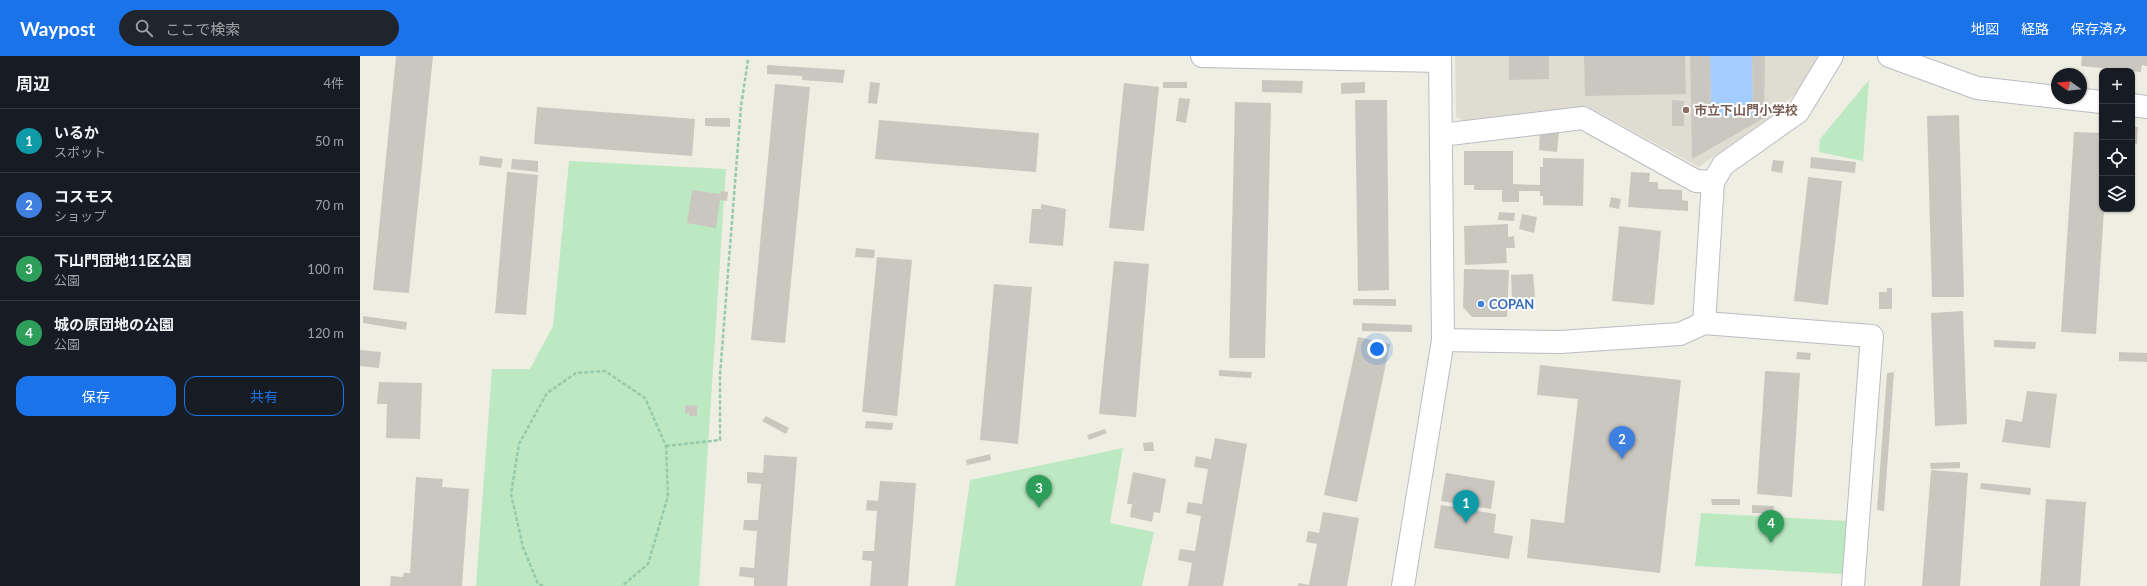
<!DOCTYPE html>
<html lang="ja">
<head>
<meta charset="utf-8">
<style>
  :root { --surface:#171b24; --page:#20242c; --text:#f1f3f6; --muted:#9ea1a6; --line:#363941; --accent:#1a73e8 }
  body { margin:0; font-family:Lato,"Noto Sans JP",sans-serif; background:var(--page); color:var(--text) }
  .controls { position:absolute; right:12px; top:12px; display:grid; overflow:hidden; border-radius:8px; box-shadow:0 1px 3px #0004 }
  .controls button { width:36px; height:36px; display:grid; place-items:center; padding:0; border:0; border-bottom:1px solid var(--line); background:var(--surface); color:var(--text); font:20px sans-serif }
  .compass { position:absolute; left:1691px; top:12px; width:36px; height:36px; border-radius:50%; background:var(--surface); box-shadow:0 1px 3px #0004; rotate:285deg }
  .you { position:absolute; left:1017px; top:293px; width:14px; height:14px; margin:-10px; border:3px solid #fff; border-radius:50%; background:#1a73e8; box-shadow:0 0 0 6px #1a73e833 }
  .badge { display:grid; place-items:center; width:26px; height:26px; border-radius:50%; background:var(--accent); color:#fff; font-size:13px; font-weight:700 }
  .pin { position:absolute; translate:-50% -33px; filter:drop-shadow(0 1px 2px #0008) }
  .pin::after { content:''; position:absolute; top:21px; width:14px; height:12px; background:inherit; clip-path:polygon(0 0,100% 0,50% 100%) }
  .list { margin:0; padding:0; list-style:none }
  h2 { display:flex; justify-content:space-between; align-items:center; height:52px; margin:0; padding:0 16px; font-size:17px }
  h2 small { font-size:13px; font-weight:400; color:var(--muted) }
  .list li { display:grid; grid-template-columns:26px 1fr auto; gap:12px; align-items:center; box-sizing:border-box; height:64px; padding:0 16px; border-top:1px solid var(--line) }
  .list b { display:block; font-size:15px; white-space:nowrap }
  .list p { margin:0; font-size:13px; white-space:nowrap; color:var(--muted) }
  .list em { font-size:13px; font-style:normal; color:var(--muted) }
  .actions { display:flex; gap:8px; padding:12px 16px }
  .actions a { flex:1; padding:9px 0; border:1px solid var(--accent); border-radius:12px; text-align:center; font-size:14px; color:var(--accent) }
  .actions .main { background:var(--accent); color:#fff }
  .icon { flex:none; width:22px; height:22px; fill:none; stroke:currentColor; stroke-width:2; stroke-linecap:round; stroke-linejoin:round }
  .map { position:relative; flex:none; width:1787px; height:530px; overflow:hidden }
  header { display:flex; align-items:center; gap:24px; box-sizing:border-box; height:56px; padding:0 20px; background:var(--accent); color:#fff }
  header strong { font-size:19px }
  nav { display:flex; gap:22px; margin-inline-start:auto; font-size:14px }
  .search { width:280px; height:36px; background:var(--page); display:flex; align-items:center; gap:10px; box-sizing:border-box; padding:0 14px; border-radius:22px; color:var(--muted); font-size:15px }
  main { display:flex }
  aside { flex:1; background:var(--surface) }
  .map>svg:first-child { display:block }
  .education { fill:#dfddd2 }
  .green { fill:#bde9c2 }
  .water { fill:#a3cdff }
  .building { fill:#cac7c0 }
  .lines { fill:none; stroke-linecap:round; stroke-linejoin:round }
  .minor-casing { stroke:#bbbcc3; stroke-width:24 }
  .path { stroke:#95caaa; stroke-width:2.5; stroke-dasharray:4 2; stroke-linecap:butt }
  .minor { stroke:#fff; stroke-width:22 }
  .education-dot { fill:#8d6e63; stroke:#fff; stroke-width:1.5 }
  .shop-dot { fill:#3f7fe0; stroke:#fff; stroke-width:1.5 }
  .labels { text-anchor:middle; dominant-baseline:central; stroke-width:4; stroke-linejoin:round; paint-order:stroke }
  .education-label { font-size:13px; font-weight:bold; fill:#785e54; stroke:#fff; text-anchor:start }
  .shop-label { font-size:13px; font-weight:bold; fill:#366cbe; stroke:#fff; text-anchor:start }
</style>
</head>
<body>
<header>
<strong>Waypost</strong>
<div class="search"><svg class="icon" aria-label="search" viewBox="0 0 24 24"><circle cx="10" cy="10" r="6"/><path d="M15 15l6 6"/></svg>ここで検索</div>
<nav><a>地図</a><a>経路</a><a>保存済み</a></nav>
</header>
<main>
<aside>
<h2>周辺<small>4件</small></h2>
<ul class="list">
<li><span class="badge" style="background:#0f9aa8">1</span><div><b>いるか</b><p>スポット</p></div><em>50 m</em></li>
<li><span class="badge" style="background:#3f7fe0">2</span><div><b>コスモス</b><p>ショップ</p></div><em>70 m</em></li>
<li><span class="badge" style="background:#2e9e5b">3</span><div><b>下山門団地11区公園</b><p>公園</p></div><em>100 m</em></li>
<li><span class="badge" style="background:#2e9e5b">4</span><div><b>城の原団地の公園</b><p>公園</p></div><em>120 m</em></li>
</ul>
<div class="actions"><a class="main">保存</a><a>共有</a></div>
</aside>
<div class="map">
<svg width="1787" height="530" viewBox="0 0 1787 530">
  <rect width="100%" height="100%" fill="#efeee3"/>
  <polygon class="education" points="1095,0 1458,0 1440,33 1414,58 1339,111 1227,50 1110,68 1096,61"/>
  <g class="green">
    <polygon points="1509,24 1503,105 1459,96 1460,83"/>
    <polygon points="209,105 366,113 339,530 116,530 132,313 170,313 193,270"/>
    <polygon points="763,392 750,467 794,476 782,530 595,530 610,424"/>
    <polygon points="1341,457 1487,465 1483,518 1335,510"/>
  </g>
  <polygon class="water" points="1350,0 1392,0 1393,60 1351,60"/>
  <g class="building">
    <polygon points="36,0 73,0 49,237 13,234"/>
    <polygon points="1149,0 1189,0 1189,23 1149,24"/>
    <polygon points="1224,0 1325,0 1326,38 1225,40"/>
    <polygon points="1330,0 1350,0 1351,60 1393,60 1392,0 1405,0 1404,62 1332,103"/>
    <polygon points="1722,0 1787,0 1787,10 1782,9 1781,16 1721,10"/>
    <polygon points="407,9 485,14 483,27 442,24 442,20 407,18"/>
    <polygon points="902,24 943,25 942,37 902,36"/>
    <polygon points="510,26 520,27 517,48 508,47"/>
    <rect x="803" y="26" width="24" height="6"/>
    <polygon points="1005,26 1005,37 981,38 981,27"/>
    <polygon points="764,27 799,31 784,175 749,172"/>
    <polygon points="415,28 450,31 425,287 391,284"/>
    <polygon points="819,42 830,43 826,67 816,65"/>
    <polygon points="995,44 1027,44 1029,234 998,235"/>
    <polygon points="1312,44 1324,45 1324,70 1312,70"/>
    <polygon points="875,46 911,47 905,302 869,302"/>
    <polygon points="177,51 335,63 332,100 174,88"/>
    <polygon points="1599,59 1604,241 1572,241 1567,60"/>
    <polygon points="345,62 370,62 370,71 345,70"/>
    <polygon points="519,64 679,77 676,116 515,103"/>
    <polygon points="1772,71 1778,71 1777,88 1772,88"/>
    <polygon points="1180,75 1199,76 1197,96 1179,94"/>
    <polygon points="1714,76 1742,77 1742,153 1744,153 1736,278 1701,276"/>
    <polygon points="1104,95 1153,95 1153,128 1180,129 1180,111 1183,111 1183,102 1224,103 1223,150 1183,149 1183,140 1180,140 1180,135 1159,135 1159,146 1142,146 1142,134 1114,134 1114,129 1104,129"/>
    <polygon points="120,100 143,103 141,112 119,109"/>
    <polygon points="1451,101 1496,106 1495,117 1450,112"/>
    <polygon points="152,103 178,105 178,116 151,113"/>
    <polygon points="1413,104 1424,105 1422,117 1411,115"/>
    <polygon points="147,116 178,119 166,259 135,257"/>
    <polygon points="1271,116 1290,117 1289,126 1298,126 1298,133 1322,134 1322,144 1328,145 1328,155 1268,151"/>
    <polygon points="1448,121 1482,125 1468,249 1434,245"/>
    <polygon points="332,134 360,138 361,135 368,136 367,145 360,144 356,172 327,167"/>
    <polygon points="1251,141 1261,143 1259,153 1249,151"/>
    <polygon points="681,148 706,153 703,190 669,187 672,153 681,153"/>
    <polygon points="1139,156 1155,157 1154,165 1138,164"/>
    <polygon points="1162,158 1177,161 1174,177 1159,173"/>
    <polygon points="1148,168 1148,181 1154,180 1155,192 1146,192 1147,207 1105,209 1104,170"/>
    <polygon points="1259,170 1301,175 1294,249 1252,245"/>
    <polygon points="496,192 515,194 514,202 495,201"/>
    <polygon points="517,201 552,204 537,360 502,356"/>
    <polygon points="754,205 789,208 776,361 739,358"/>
    <polygon points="1104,213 1149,214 1147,261 1112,261 1103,251"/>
    <polygon points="1173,218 1175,242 1152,244 1151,219"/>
    <polygon points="634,228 672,231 658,388 620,384"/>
    <polygon points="1527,232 1532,232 1532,253 1519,253 1519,236 1527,236"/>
    <polygon points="993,243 1036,243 1036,250 993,249"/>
    <polygon points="1603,255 1607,368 1575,370 1571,257"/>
    <polygon points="3,260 47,266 46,274 3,267"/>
    <polygon points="1002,267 1052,269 1052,276 1002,275"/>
    <polygon points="998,281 1030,288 997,446 964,439"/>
    <polygon points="1634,284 1676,286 1675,293 1634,291"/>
    <polygon points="0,294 21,296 19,312 0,310"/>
    <polygon points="1437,296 1451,297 1450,304 1436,303"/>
    <polygon points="1759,296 1787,297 1787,306 1759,305"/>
    <polygon points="1180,309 1321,324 1300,517 1167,502 1171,463 1204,467 1218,343 1177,339"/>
    <polygon points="859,314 892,316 891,322 859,320"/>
    <polygon points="1405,315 1440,317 1432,441 1397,438"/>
    <polygon points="1534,316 1524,455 1517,454 1527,317"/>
    <polygon points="19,326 62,327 60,383 26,382 27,348 17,348"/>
    <polygon points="1667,335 1697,338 1690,392 1642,386 1646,363 1662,366"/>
    <polygon points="329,349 337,350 337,360 329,360 329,357 325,357 325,350"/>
    <polygon points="406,360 429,372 426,378 402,365"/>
    <polygon points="506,365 533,367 532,374 505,372"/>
    <polygon points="745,373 747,377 729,384 727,379"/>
    <polygon points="855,382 887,388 863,530 828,530 832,507 818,504 820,493 835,495 841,460 826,457 828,446 842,448 848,413 834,411 836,400 851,403"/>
    <polygon points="793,386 794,395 784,395 783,387"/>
    <polygon points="630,398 631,404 607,409 606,404"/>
    <polygon points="404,399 437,401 427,530 394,530 394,522 379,520 380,511 394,512 397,475 383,474 384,464 398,464 401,428 387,427 387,416 403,417"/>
    <polygon points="1600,406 1600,412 1571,413 1570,407"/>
    <polygon points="1571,414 1608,417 1600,530 1562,530"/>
    <polygon points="773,416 806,423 800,457 794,456 792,466 770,461 772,448 767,448"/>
    <polygon points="1086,417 1135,425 1131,453 1081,445"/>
    <polygon points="56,421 83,423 82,431 109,433 102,530 30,530 31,520 43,521 44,517 50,517"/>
    <polygon points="520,425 556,427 548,530 510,530 512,505 502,504 503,495 514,495 517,455 506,454 507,444 518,445"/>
    <polygon points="1621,427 1671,432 1670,439 1620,433"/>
    <polygon points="1351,443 1380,443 1380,449 1352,449"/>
    <polygon points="1686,443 1726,446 1720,530 1680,530"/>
    <polygon points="1081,449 1136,458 1134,477 1153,480 1149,503 1074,492"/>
    <polygon points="1392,449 1414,450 1413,457 1392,457"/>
    <polygon points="963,456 999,462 987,530 938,530 939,527 949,529 957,488 946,486 948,475 959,477"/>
  </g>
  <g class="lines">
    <defs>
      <g id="minor">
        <polyline points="842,0 1080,5"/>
        <polyline points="1529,0 1617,32 1697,41"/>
        <polyline points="1705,42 1742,46"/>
        <polyline points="1772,49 1787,51"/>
        <polyline points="1081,79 1223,62 1336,125 1353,126"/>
        <polyline points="1344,267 1512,280 1493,530"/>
        <polyline points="1083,284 1200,286 1320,278 1344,267 1353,126 1363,109 1438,56 1472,0"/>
        <polyline points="1043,530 1083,284 1080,0"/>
      </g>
    </defs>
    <use href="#minor" class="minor-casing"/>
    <g class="path">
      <polyline points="306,390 360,384 360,319 381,50 388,4"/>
      <polyline points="183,530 178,528 163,491 151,438 159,388 187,337 216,317 245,315 285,342 306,390 308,440 288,508 262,530"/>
    </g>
    <use href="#minor" class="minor"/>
  </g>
  <circle class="education-dot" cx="1326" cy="54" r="4"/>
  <circle class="shop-dot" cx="1121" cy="248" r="4"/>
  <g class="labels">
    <g class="education-label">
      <text x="1334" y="54">市立下山門小学校</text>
    </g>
    <g class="shop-label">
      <text x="1129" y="248">COPAN</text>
    </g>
  </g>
</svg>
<div class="controls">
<button>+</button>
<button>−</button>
<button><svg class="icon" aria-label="locate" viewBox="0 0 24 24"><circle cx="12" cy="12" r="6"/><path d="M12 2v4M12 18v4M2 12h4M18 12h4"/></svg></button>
<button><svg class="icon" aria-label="layers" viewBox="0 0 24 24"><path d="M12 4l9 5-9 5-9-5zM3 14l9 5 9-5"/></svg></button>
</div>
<svg class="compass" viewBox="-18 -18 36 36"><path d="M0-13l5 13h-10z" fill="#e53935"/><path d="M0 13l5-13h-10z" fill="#9ea1a6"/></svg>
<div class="you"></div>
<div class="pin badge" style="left:1106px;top:467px;background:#0f9aa8">1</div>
<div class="pin badge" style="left:1262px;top:403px;background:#3f7fe0">2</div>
<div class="pin badge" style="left:679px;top:452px;background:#2e9e5b">3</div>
<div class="pin badge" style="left:1411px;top:487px;background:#2e9e5b">4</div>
</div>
</main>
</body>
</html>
